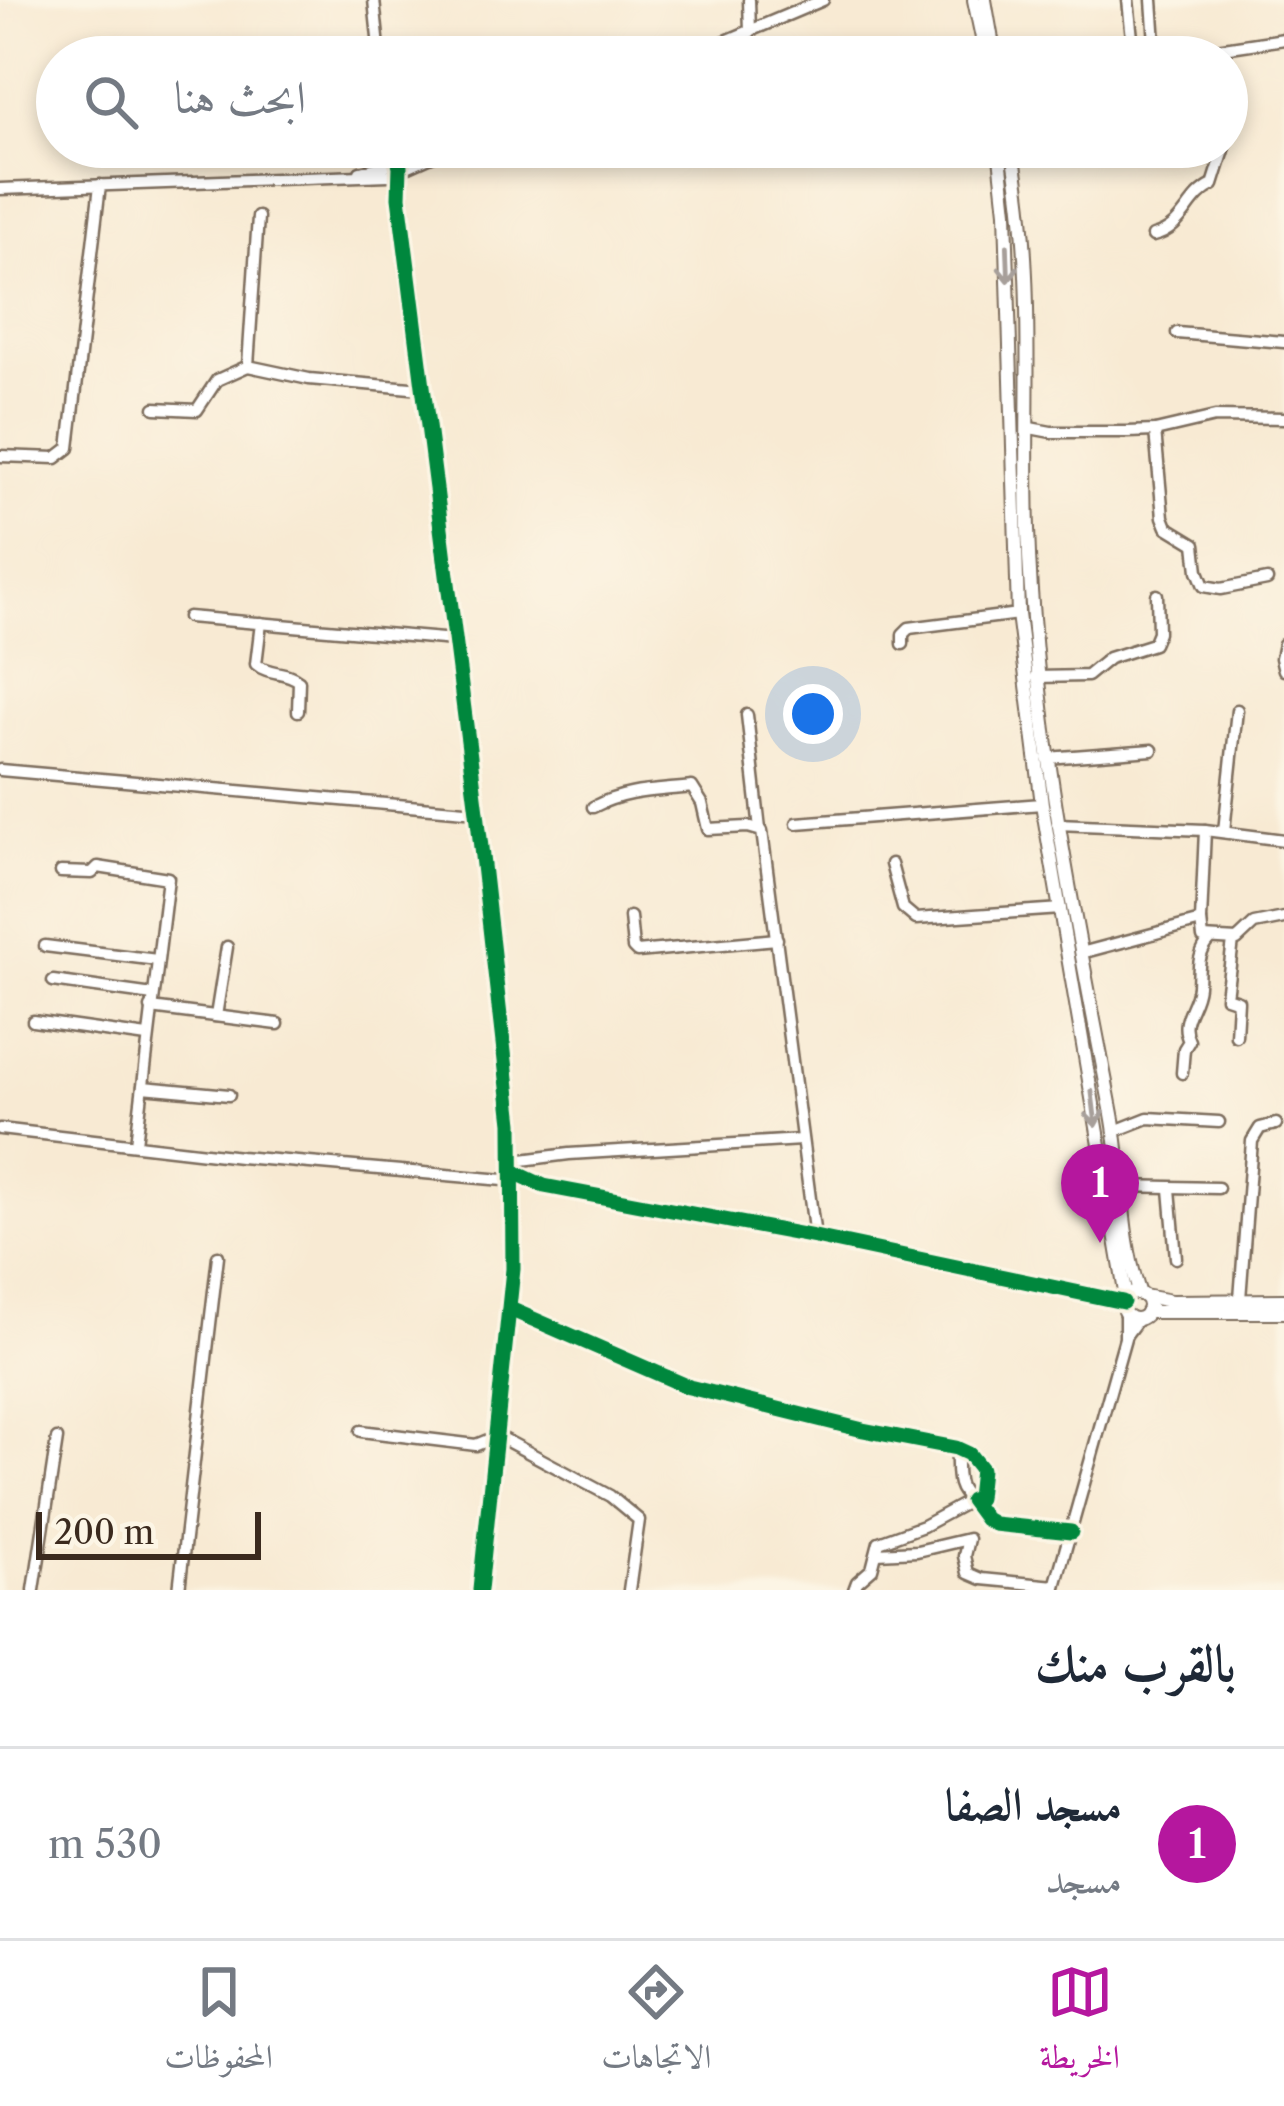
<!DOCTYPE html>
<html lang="ar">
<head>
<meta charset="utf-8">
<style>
  :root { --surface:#fff; --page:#f2f2f3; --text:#1f2937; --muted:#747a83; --line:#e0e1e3; --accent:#b5179e }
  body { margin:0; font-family:"Libre Caslon Text",Amiri,serif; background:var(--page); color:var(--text); direction:rtl }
  .scale { position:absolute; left:36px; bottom:30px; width:225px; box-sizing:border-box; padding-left:12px; border:6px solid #3b2a1e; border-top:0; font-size:33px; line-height:42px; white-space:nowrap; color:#3b2a1e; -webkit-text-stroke:9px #fcf5e5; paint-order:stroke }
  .you { position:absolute; left:813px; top:714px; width:42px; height:42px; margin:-30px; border:9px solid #fff; border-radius:50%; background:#1a73e8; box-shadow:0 0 0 18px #1a73e833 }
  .badge { display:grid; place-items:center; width:78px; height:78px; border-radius:50%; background:var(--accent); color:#fff; font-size:39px; font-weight:700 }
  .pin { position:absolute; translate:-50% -99px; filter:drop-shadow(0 3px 6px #0008) }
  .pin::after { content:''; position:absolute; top:63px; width:42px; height:36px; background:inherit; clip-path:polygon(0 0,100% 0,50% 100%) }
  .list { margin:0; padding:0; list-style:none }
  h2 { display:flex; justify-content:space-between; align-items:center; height:156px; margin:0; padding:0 48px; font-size:51px }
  h2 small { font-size:39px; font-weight:400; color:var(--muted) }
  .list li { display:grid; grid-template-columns:78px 1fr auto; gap:36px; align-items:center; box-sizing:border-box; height:192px; padding:0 48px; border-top:3px solid var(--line) }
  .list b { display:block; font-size:45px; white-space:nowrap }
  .list p { margin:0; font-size:39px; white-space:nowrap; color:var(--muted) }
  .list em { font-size:39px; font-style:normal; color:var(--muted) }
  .icon { flex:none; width:66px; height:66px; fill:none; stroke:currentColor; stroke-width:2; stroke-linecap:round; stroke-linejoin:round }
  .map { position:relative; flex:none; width:1284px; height:1590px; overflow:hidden; direction:ltr }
  .search { position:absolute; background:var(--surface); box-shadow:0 6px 18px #0003; left:36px; right:36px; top:36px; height:132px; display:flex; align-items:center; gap:30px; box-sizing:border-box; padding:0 42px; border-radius:66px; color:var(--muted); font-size:45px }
  .sheet { height:348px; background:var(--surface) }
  nav { display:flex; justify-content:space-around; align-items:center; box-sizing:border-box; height:168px; border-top:3px solid var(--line); background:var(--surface); font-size:33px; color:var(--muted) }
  nav a { display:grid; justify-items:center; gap:6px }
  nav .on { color:var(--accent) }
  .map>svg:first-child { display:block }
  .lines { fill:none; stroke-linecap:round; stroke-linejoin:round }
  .minor-casing { stroke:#7d6d5d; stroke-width:15 }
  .major-casing { stroke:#7d6d5d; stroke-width:16 }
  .minor { stroke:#fff; stroke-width:10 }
  .major { stroke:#fff; stroke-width:12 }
  .cycleway-casing { stroke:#fcf5e5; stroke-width:22 }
  .cycleway { stroke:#00873e; stroke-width:15 }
  .oneway { stroke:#a79f9a }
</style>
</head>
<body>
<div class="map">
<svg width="1284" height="1590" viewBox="0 0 1284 1590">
  <rect width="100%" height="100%" fill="#fcf5e5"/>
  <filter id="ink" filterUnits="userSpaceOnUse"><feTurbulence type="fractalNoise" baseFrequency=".00833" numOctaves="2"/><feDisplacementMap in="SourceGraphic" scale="24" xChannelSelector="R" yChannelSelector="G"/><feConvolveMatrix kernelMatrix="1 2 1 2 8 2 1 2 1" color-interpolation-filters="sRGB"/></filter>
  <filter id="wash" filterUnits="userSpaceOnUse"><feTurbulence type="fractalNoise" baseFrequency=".004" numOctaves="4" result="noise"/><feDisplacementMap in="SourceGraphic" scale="48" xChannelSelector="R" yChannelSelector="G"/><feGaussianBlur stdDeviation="2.7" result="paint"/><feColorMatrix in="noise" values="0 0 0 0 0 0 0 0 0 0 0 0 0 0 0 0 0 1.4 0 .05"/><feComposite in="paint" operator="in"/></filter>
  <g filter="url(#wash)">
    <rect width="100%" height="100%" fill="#f8ead3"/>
  </g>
  <g filter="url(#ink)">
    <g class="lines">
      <defs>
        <g id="minor">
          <polyline points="374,0 380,57"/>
          <polyline points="749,0 750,32"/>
          <polyline points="1128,0 1134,57"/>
          <polyline points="1152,0 1156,57"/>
          <polyline points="688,57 823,0"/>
          <polyline points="1163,57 1284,39"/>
          <polyline points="1227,70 1232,121 1227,139"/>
          <polyline points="394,147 400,166 399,197 477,812 512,1123 513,1269 480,1590"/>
          <polyline points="384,167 385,147"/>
          <polyline points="360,172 422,156"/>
          <polyline points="0,189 389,175 452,147"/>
          <polyline points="258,217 248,366 309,379 422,389"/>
          <path d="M1153,236C1184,229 1187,197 1213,185L1225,147"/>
          <polyline points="1177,333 1284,342"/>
          <polyline points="155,408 197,410 217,380 248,366"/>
          <polyline points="1030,428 1051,432 1128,432 1155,431 1215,417 1284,418"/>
          <polyline points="1155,431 1163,517 1167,527 1195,544 1198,571 1204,586 1221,589 1267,580"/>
          <polyline points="0,456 56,458 69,448 100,185"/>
          <polyline points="188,617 454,640"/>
          <path d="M261,623L256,664C268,675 286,670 299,681L298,711"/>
          <polyline points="903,644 903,634 909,628 1018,614"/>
          <polyline points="1284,644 1281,658 1284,670"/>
          <polyline points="1036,677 1087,676 1109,658 1153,644 1158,632 1157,595"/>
          <polyline points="747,715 760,829"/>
          <polyline points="1047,758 1152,750"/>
          <polyline points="0,770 477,812"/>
          <path d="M593,807C625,790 656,791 692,787L702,803L708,829L748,827L762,831L815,1237"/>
          <polyline points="797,823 1042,804"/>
          <polyline points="1057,824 1205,830 1284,840"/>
          <polyline points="1224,831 1237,710"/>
          <polyline points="891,864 903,908 916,919 1061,909"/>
          <polyline points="61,872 92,873 98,867 168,878 136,1143"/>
          <polyline points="630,917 633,948 637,952 777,939"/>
          <polyline points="1201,921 1203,938 1237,940 1254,924 1284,918"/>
          <polyline points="1233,941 1226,997 1238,1001 1236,1036"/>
          <polyline points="45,946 157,960"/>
          <polyline points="1081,953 1201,921 1205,830"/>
          <polyline points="53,981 153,995"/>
          <polyline points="151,1008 278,1024"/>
          <polyline points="216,1016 227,947"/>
          <polyline points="33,1021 147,1037"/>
          <path d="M1182,1073L1184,1049L1189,1041C1178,1019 1196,1008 1198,986C1199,968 1197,954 1210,940"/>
          <polyline points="143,1087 229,1095"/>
          <polyline points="0,1129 240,1157 515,1181"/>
          <polyline points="1115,1131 1148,1118 1219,1122"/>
          <polyline points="514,1161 569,1154 801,1140"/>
          <polyline points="514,1172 544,1186 815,1237 1123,1302"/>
          <polyline points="1122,1186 1218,1188"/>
          <polyline points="1170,1189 1176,1258"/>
          <polyline points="1240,1299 1252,1141 1260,1128 1276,1124"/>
          <polyline points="510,1309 689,1387 863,1430 956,1448 969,1454 981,1469 978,1498 971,1500 985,1519 994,1524 1071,1532"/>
          <polyline points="1126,1335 1138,1319"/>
          <polyline points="361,1431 476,1445 498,1436 610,1496 639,1520 629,1590"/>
          <polyline points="877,1553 917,1551 968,1539 964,1556 968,1573 982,1579 1055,1586"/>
          <polyline points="34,1590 57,1439"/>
          <polyline points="179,1590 218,1256"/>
          <path d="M854,1590L857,1582L872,1569L879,1542L923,1526L971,1500C952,1487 959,1468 956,1448"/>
          <polyline points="1054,1590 1125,1338 1125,1314"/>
        </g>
        <g id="major">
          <polyline points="974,0 986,57"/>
          <polyline points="985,0 995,57"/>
          <polyline points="999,147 1006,212 1018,614 1042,804 1126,1298"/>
          <path d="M1012,147C1036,273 1024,401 1028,529C1034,727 1075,919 1112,1114C1123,1172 1120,1238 1140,1294"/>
          <circle cx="1136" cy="1306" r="13"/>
          <polyline points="1144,1296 1171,1301 1284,1300"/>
          <polyline points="1147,1312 1284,1312"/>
        </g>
      </defs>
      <use href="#minor" class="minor-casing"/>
      <use href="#major" class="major-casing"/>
      <use href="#minor" class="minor"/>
      <use href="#major" class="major"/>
      <defs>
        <g id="cycleway">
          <polyline points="394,147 400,166 399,197 477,812 512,1123 513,1269 480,1590"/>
          <polyline points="514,1172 544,1186 815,1237 1123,1302"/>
          <polyline points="510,1309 689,1387 863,1430 956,1448 969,1454 981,1469 978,1498 971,1500 985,1519 994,1524 1071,1532"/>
        </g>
      </defs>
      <use href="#cycleway" class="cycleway-casing"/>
      <use href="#cycleway" class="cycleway"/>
    </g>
    <defs><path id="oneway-shaft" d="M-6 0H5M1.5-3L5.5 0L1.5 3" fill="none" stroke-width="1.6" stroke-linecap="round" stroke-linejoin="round" transform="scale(3)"/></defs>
    <g class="oneway">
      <use href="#oneway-shaft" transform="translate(1008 264) rotate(88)"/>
      <use href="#oneway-shaft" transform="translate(1094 1109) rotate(83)"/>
    </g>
  </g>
</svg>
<div class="scale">200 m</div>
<div class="you"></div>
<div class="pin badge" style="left:1100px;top:1243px">1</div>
<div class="search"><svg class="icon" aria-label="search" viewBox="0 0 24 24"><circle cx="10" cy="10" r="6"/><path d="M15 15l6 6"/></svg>ابحث هنا</div>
</div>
<section class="sheet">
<h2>بالقرب منك<small></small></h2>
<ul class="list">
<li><span class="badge">1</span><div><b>مسجد الصفا</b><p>مسجد</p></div><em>530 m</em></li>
</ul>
</section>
<nav>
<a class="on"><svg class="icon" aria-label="map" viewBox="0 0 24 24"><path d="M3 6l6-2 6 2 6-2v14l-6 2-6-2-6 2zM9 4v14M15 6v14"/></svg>الخريطة</a>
<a><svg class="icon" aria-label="directions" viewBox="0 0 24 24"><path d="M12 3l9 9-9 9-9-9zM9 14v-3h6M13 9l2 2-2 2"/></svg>الاتجاهات</a>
<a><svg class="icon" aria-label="saved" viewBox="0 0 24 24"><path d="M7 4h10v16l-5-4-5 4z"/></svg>المحفوظات</a>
</nav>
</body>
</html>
